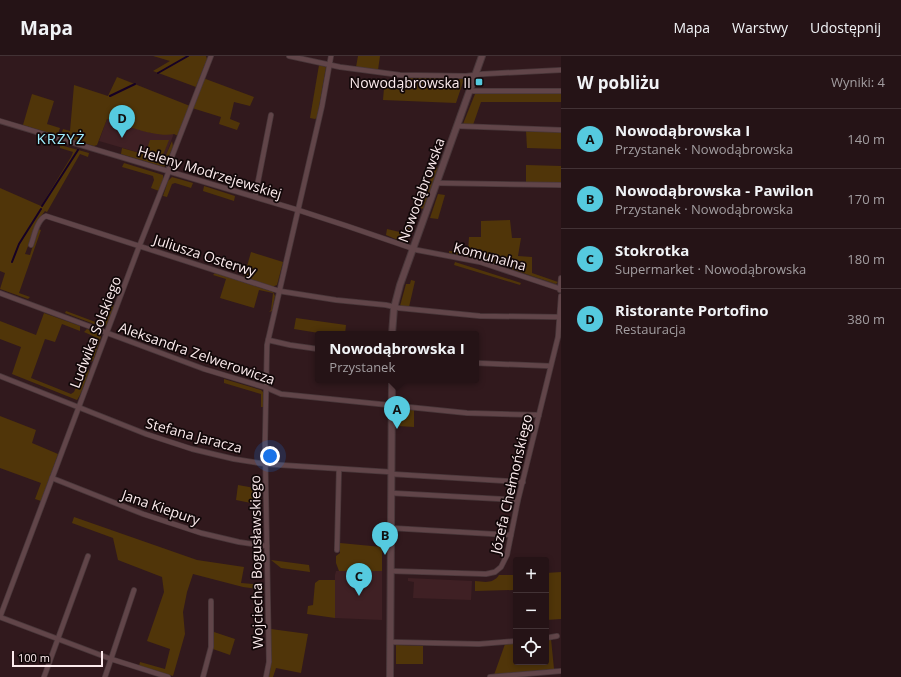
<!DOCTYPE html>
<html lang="pl">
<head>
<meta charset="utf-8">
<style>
  :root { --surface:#251316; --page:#2d1c1f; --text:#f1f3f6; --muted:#a39ea1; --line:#423235; --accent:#55cadf }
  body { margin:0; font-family:"Open Sans",sans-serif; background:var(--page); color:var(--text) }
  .controls { position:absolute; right:12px; bottom:12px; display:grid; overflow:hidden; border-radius:4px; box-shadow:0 2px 6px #0003 }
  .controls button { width:36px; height:36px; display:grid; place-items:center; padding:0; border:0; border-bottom:1px solid var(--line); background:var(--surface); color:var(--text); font:20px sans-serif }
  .scale { position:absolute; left:12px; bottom:10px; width:91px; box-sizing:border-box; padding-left:4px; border:2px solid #fcebed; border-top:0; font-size:11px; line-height:14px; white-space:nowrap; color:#fcebed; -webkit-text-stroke:3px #120809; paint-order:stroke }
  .you { position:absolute; left:270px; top:400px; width:14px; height:14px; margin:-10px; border:3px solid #fff; border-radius:50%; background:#1a73e8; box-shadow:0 0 0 6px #1a73e833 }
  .badge { display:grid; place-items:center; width:26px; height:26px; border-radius:50%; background:var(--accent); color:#111; font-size:13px; font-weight:700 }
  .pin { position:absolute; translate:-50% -33px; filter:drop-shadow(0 1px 2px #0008) }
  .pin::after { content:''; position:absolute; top:21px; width:14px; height:12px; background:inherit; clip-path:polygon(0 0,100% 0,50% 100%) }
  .popup { position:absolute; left:315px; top:275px; width:164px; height:52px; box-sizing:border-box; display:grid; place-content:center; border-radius:4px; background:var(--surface); filter:drop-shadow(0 1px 3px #0005); font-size:13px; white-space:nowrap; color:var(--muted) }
  .popup b { font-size:15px; color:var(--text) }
  .popup::after { content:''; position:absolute; left:50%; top:100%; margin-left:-8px; border:8px solid transparent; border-top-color:var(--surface) }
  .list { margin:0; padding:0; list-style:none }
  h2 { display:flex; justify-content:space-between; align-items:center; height:52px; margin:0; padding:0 16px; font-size:17px }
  h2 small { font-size:13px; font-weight:400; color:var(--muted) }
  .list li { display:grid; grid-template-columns:26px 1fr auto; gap:12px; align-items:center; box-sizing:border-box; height:60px; padding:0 16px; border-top:1px solid var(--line) }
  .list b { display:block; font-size:15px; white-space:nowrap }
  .list p { margin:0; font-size:13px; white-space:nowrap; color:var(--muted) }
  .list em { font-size:13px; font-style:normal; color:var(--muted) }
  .icon { flex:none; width:22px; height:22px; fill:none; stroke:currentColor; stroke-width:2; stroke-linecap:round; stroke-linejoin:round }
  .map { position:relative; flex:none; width:561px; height:621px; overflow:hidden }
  header { display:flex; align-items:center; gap:24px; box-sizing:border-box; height:56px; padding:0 20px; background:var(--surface); border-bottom:1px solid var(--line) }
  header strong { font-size:19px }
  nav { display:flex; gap:22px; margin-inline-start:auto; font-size:14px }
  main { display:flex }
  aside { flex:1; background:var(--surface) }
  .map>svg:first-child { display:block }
  .built { fill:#3f2024 }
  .green { fill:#503509 }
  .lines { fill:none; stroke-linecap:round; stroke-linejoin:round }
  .stream { stroke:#160125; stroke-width:2 }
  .minor-casing { stroke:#49373a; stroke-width:6 }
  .tertiary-casing { stroke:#49373a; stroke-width:8 }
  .minor { stroke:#614549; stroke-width:4.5 }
  .tertiary { stroke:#614549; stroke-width:6 }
  .poi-dot { fill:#55cadf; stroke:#120809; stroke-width:1.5 }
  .labels { text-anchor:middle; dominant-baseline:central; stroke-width:3.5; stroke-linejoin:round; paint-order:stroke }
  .poi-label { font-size:14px; fill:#fcebed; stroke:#120809; text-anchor:end }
  .street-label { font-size:14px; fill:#fcebed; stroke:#120809 }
  .neighbourhood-label { font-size:15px; letter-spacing:1px; fill:#9fedfd; stroke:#120809 }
</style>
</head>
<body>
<header>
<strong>Mapa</strong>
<nav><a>Mapa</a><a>Warstwy</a><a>Udostępnij</a></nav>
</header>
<main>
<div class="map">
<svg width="561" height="621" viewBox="0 0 561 621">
  <rect width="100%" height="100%" fill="#31191d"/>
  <g class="built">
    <polygon points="107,63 151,77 174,77 166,99 161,103 99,85"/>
    <polygon points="336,515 382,515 382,564 335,562 335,519"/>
    <polygon points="408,522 472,525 471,544 413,542 414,526 408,525"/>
  </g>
  <g class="green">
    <polygon points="153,0 206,0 207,3 196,31 153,15 170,5"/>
    <polygon points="358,0 380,0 378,14 356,11"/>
    <polygon points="319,9 326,11 317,62 315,63 310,62"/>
    <path d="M117,21L190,50L178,80L174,78C157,82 123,69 107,63L97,89L94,90L62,81L61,79L63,73L70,75L74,29L108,40Z"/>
    <polygon points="407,21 464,23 456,47 383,44 384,32 406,33"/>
    <polygon points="203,22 254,41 250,50 234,46 230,63 240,67 237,74 219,68 221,61 192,52"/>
    <polygon points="511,36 561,36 561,46 481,46 473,69 463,68 475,38"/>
    <polygon points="32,38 54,45 47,68 60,72 58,78 56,79 23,69"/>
    <polygon points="526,75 561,76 561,93 527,92"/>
    <polygon points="150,84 169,84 163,99 159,101 146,96"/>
    <polygon points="172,85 173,90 166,109 164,111 121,98 122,92 161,103 166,99"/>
    <polygon points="60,89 89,97 88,101 80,98 47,156 45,155 38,164 25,198 30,199 38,173 41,174 19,237 30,241 28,243 0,233 5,217 0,215 0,132 41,150 71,101 73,96 60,92"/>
    <polygon points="124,107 163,119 163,124 159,135 151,132 154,124 153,120 122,111"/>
    <polygon points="526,109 561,110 561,127 526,127"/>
    <polygon points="435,110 438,112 424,153 420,152"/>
    <polygon points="172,121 193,127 191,132 175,127 172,128 167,141 163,140 168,125"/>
    <polygon points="204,130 235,140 234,145 203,135"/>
    <polygon points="438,138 445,139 438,163 430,162"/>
    <polygon points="412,154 416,155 405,187 386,179 387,173 404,177"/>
    <polygon points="510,164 512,182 521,182 518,200 532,201 532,217 558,226 556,228 484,204 449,197 449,195 468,196 469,181 481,181 481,165"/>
    <polygon points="251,196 283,206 277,229 272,231 244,221"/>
    <polygon points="455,206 521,227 520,229 454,209"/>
    <polygon points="215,217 273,236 275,240 272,255 269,256 271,254 273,237 259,234 254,252 220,242 226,223 213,219"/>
    <polygon points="411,224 415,225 409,251 400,250 406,228 410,228"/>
    <polygon points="109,247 115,250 115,252 106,270 94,268 65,257 66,255 98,267 103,265"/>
    <polygon points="44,257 80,270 80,275 62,268 55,286 45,283 31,322 71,338 74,336 84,312 90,315 80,339 77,344 12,318 21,291 0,283 0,265 36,279"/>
    <polygon points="296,262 346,269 345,278 325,278 294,273"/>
    <polygon points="87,273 100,278 101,281 93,305 87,306 89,300 88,299 94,283 93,280 84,276"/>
    <polygon points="224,323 261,334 263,336 263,351 261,351 261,338 224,327"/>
    <polygon points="397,352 414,353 414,371 398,370"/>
    <polygon points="0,360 36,374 32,387 58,398 41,445 35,443 41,427 0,412"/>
    <polygon points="238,429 261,433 261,449 236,444"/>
    <polygon points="74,461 197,504 244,511 241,527 263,529 264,534 243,531 193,518 187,536 183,556 185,578 173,620 139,610 140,606 165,613 170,593 147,585 164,536 162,521 118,504 113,482 72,467"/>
    <polygon points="340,487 382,491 382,515 339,515 336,507 336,500 340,497"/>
    <polygon points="271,504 309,509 310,516 281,512"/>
    <polygon points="561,516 561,563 546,564 546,517"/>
    <path d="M499,519H516V567L514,534L475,535V525C485,526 493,528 499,519Z"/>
    <polygon points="319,524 335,524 335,562 307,558 308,550 313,549 315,527"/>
    <polygon points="271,573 308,578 301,617 276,612 273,621 269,621 271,609"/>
    <polygon points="214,576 235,583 230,599 213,593 212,581 214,581"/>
    <polygon points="551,583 554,613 494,619 505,588 516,587 516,606 546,606 546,584"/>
    <polygon points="396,589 423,590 423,608 396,608"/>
  </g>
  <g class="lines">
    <g class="stream">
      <polyline points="158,17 188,0"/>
      <polyline points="110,40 135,28"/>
      <polyline points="42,150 78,94"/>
      <polyline points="12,206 19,188 41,153"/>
    </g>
    <defs>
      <g id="minor">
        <polyline points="289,0 340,11 400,19 466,20 483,18 561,14"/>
        <polyline points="470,35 561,35"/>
        <polyline points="0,65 298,154 347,170 417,194 480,206 561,233"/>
        <polyline points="457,70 561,74"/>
        <polyline points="437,127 561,129"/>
        <polyline points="255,141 271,59"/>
        <path d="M31,189C34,181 37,163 46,160L279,235L336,244L386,249L399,252L480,260L559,261"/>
        <polyline points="560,234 561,222"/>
        <polyline points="0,237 204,313 267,332 281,338 467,357 539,359"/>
        <polyline points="268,284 290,289 318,293"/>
        <polyline points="476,307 550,310"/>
        <polyline points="0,320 146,378 192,393 234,403 265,408 391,416"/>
        <polyline points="391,418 523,426"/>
        <polyline points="52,422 143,458 201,477 239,486 267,490"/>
        <polyline points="391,437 518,444"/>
        <polyline points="391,472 511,479"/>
        <polyline points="337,494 339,413"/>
        <polyline points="391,515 486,518 495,516 501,511 507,499 518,444 558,281 561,240"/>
        <polyline points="0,561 137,196 169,115 169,108 211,0"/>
        <polyline points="0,561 111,603 168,621"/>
        <polyline points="546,582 557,580"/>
        <polyline points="390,586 479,588 516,585"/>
        <polyline points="44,621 88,500"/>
        <polyline points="105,621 134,534"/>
        <polyline points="203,621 211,591 211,545"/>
        <polyline points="266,621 269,606 265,386 267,289 322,50 331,0"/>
        <polyline points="490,621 561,615"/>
      </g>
      <g id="tertiary">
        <polyline points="392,278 394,252 400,229 482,0"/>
        <polyline points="390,621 392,324"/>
      </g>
    </defs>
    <use href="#minor" class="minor-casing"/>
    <use href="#tertiary" class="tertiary-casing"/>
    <use href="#minor" class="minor"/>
    <use href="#tertiary" class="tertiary"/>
  </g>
  <rect class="poi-dot" x="475" y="22" width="8" height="8" rx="2"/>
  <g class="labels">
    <g class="poi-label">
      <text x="471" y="26">Nowodąbrowska II</text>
    </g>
    <g class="street-label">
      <text transform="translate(210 116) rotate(17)">Heleny Modrzejewskiej</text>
      <text transform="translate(421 134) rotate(-70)">Nowodąbrowska</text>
      <text transform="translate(205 199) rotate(18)">Juliusza Osterwy</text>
      <text transform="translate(490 200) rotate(15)">Komunalna</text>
      <text transform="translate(95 276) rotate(-69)">Ludwika Solskiego</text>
      <text transform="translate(197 297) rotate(19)">Aleksandra Zelwerowicza</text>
      <text transform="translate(194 379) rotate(15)">Stefana Jaracza</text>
      <text transform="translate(511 428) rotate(-77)">Józefa Chełmońskiego</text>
      <text transform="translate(161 451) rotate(19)">Jana Kiepury</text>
      <text transform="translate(256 506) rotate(-91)">Wojciecha Bogusławskiego</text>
    </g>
    <g class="neighbourhood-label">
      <text x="61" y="82">KRZYŻ</text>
    </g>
  </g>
</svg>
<div class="controls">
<button>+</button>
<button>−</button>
<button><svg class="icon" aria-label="locate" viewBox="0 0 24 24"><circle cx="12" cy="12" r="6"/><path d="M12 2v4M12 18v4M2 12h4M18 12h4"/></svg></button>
</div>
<div class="scale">100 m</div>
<div class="you"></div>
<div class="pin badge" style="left:397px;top:373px">A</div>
<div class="popup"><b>Nowodąbrowska I</b>Przystanek</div>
<div class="pin badge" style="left:385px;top:499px">B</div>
<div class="pin badge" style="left:359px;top:540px">C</div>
<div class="pin badge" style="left:122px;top:82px">D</div>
</div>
<aside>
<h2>W pobliżu<small>Wyniki: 4</small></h2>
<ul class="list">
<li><span class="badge">A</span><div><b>Nowodąbrowska I</b><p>Przystanek · Nowodąbrowska</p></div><em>140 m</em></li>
<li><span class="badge">B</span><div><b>Nowodąbrowska - Pawilon</b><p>Przystanek · Nowodąbrowska</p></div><em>170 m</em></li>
<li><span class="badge">C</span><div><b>Stokrotka</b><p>Supermarket · Nowodąbrowska</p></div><em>180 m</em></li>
<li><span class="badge">D</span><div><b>Ristorante Portofino</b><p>Restauracja</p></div><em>380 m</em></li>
</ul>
</aside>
</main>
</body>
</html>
